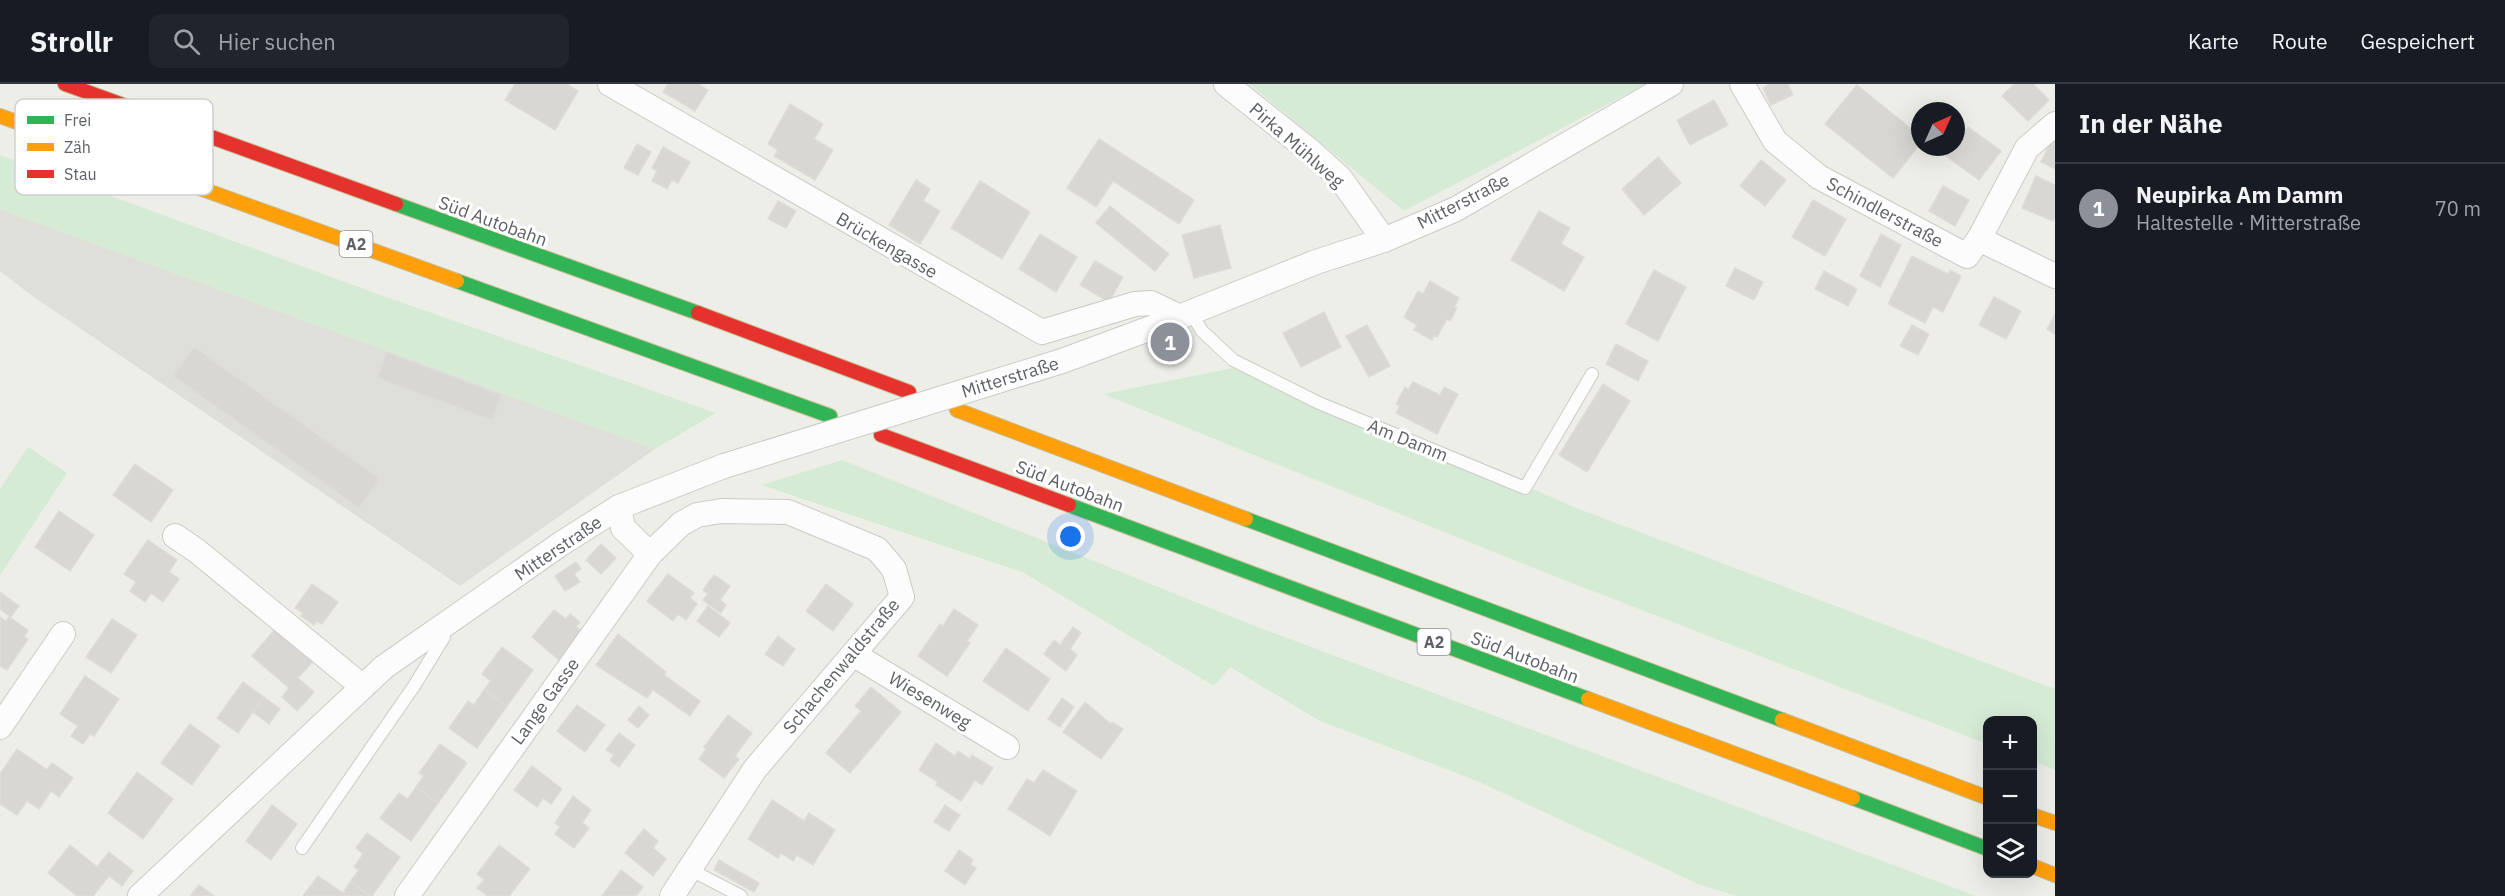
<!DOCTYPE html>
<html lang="de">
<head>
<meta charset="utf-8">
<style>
  :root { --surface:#171b24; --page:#20242c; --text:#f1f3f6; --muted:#9ea1a6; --line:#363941; --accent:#8c9099 }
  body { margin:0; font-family:"IBM Plex Sans",sans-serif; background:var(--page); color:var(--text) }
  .controls { position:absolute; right:18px; bottom:18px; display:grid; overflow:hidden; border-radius:12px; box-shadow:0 6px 24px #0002 }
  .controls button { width:54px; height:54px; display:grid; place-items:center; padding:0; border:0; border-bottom:2px solid var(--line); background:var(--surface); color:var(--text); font:30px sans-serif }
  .compass { position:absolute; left:1911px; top:18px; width:54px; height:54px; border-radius:50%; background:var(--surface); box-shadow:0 6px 24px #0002; rotate:45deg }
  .you { position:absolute; left:1071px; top:453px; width:21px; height:21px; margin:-15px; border:4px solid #fff; border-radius:50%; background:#1a73e8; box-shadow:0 0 0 9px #1a73e833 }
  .badge { display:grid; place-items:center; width:39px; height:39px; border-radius:50%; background:var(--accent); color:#fff; font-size:20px; font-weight:700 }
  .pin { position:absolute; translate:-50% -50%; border:3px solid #fff; box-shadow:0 2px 6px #0006 }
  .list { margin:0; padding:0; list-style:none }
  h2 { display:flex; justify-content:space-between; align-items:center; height:78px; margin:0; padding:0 24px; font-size:26px }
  h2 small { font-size:20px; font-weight:400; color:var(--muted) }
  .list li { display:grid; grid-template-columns:39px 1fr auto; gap:18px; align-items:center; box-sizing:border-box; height:90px; padding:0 24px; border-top:2px solid var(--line) }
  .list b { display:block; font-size:22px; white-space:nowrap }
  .list p { margin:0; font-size:20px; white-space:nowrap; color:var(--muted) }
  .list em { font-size:20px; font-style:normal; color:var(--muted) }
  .icon { flex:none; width:33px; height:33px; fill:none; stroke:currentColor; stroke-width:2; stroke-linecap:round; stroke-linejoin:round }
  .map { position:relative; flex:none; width:2055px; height:812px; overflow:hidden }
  header { display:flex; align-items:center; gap:36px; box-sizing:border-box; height:84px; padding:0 30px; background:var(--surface); border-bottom:2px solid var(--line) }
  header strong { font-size:28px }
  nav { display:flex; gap:33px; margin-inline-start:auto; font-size:21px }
  .search { width:420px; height:54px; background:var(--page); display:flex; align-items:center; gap:15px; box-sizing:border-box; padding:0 21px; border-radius:12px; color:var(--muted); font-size:22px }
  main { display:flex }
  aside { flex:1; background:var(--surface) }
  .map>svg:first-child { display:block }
  .industrial { fill:#dfdfda }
  .green { fill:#d6ebd5 }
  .building { fill:#d8d7d4; stroke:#dedcd8; stroke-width:1.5 }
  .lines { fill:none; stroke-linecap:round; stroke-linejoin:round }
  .lane-casing { stroke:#cacbc9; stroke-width:14 }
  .street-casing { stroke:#cacbc9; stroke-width:26 }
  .fast-casing { stroke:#c7bb95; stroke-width:16 }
  .slow-casing { stroke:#c7bb95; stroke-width:16 }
  .jam-casing { stroke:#c7bb95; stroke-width:16 }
  .lane { stroke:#fcfcfc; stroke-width:12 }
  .street { stroke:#fcfcfc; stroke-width:24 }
  .fast { stroke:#30b455; stroke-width:14 }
  .slow { stroke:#ff9f0a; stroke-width:14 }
  .jam { stroke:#e5322d; stroke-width:14 }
  .street-bridge-casing { stroke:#cacbc9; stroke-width:26; stroke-linecap:butt }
  .street-bridge { stroke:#fcfcfc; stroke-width:24 }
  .labels { text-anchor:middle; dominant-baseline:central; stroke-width:6; stroke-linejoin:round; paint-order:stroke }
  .shield { fill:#fff; stroke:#8e9095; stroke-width:1.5 }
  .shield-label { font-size:16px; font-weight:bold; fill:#5e6167 }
  .street-label { font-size:18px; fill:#5e6167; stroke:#fff }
  .key { fill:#fff; stroke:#cfd0d1; stroke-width:1.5 }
  .key-label { font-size:16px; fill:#5e6167 }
</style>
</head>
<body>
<header>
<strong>Strollr</strong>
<div class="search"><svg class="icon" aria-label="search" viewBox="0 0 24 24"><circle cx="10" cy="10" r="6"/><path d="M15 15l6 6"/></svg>Hier suchen</div>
<nav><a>Karte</a><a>Route</a><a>Gespeichert</a></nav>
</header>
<main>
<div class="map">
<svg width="2055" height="812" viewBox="0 0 2055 812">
  <rect width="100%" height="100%" fill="#eeeee9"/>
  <polygon class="industrial" points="0,125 655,365 460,502 31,211 0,187"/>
  <g class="green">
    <polygon points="1249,0 1646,0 1404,127"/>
    <polygon points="0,71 375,209 716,329 655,365 0,125"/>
    <polygon points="1248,281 1579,425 2055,605 2055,686 2033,677 2032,636 1988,636 1987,660 1546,489 1103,310"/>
    <polygon points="28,363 67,389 0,491 0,405"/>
    <polygon points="842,376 1263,545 1976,812 1736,812 1698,800 1475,696 1320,637 1230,583 1214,602 1022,488 761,401"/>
  </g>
  <g class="building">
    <polygon points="515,0 567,0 578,7 555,46 505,16"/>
    <polygon points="668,0 698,0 708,6 695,27 663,8"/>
    <polygon points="1770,0 1788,0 1793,11 1771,21 1763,4"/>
    <polygon points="2014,0 2033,0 2049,16 2028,37 2002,12"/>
    <polygon points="1857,1 1920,52 1920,60 1893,94 1825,40"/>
    <polygon points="1714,16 1728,41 1690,61 1677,36"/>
    <polygon points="790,20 823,40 814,55 833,66 815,96 774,72 778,66 768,60"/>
    <polygon points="1968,43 2001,67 1979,96 1946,72 1953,63 1956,63 1956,59"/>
    <polygon points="2055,49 2055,85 2041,78"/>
    <polygon points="1099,55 1194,116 1179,140 1113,97 1096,123 1067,104"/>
    <polygon points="637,60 651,68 638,91 624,84"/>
    <polygon points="663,63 690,78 678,99 672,96 667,105 652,97 657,87 652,84"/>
    <polygon points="1658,73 1681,99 1644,131 1622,105"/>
    <polygon points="1761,76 1786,96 1765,122 1740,102"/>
    <polygon points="2036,92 2055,101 2055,132 2053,137 2022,124"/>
    <polygon points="916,96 930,105 923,117 940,127 920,160 889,141"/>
    <polygon points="980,97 1030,128 1002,175 951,144"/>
    <polygon points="1943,102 1969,116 1955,142 1929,127"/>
    <polygon points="1813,116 1846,135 1825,172 1792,153"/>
    <polygon points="778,117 796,127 786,144 768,135"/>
    <polygon points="1110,122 1169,170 1155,187 1096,139"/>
    <polygon points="1539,127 1570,144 1561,160 1584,173 1564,207 1511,176"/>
    <polygon points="1220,141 1231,184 1194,194 1182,151"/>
    <polygon points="1040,150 1077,173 1056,208 1019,185"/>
    <polygon points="1881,150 1901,161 1880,203 1860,192"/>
    <polygon points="1912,172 1948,190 1950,186 1961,192 1943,228 1933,223 1925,239 1888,220"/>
    <polygon points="1095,177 1123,193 1109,218 1080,201"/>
    <polygon points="1735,184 1763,198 1754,216 1726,202"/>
    <polygon points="1654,186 1686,203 1658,257 1626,240"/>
    <polygon points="1824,187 1857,205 1848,222 1815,205"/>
    <polygon points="1430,197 1459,214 1454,223 1457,224 1450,237 1447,235 1437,253 1434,251 1432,256 1414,246 1417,241 1404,233 1418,207 1423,210"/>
    <polygon points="1994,213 2021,227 2006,255 1979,241"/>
    <polygon points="1324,228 1341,263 1301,283 1283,249"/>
    <polygon points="2055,230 2055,250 2047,245"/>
    <polygon points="1367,241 1390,282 1369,293 1346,252"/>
    <polygon points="1912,241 1929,250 1918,271 1900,262"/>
    <polygon points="1616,260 1648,277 1638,297 1606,280"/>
    <polygon points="194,263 380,395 359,424 173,292"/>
    <polygon points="387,268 501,311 492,336 377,294"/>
    <polygon points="1413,298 1440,311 1444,303 1458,310 1437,350 1396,329 1400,322 1396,320 1405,303 1409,305"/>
    <polygon points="1603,300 1630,317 1587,388 1559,371"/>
    <polygon points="135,380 173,406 151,438 113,411"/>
    <polygon points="59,427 94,451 70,487 35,463"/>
    <polygon points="148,456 177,476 169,488 179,495 163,518 151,509 145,518 130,507 136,498 124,490"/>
    <polygon points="601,460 616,474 601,490 586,476"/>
    <polygon points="576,478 581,485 574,490 580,498 565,507 555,492"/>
    <polygon points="668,490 694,509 690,514 697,520 686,536 678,530 673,537 647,517"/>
    <polygon points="714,491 730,502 720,516 726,521 721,529 703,516 708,510 703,506"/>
    <polygon points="312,500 338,518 322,540 317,537 314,541 301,532 303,529 295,524"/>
    <polygon points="826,500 853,520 833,547 806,527"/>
    <polygon points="0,508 19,522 11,533 0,525"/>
    <polygon points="708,522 730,539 719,553 697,537"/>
    <polygon points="954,525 978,541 967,557 970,559 947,592 918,572 940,540 943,542"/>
    <polygon points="554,526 566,535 570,530 580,538 576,543 582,547 559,576 532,553"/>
    <polygon points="0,533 6,537 9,533 28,546 24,553 28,555 7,586 0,582"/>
    <polygon points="112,535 137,551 111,589 86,573"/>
    <polygon points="278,542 315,575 298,594 314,608 297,627 282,613 289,604 252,572"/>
    <polygon points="1073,543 1081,549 1070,565 1077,571 1066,587 1044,570 1054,556 1060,561"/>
    <polygon points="618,550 666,588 664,591 700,617 690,632 653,606 647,614 596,581"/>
    <polygon points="778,552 795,565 783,582 765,570"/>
    <polygon points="502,563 533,586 507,622 484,606 491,597 482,590"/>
    <polygon points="1006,564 1050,595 1028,627 983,597"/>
    <polygon points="85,592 119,615 94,652 90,650 83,660 71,652 78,642 60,630"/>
    <polygon points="243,598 264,613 238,649 217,634"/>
    <polygon points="871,603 901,628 850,689 826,669 861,627 855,622"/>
    <polygon points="484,606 507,622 477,664 449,644 468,617 474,621"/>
    <polygon points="264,613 280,625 269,640 253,628"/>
    <polygon points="1062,614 1074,623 1060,643 1048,635"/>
    <polygon points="1085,618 1111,640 1112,638 1123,645 1101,675 1063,648"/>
    <polygon points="577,621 605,641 585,668 557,647"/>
    <polygon points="639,622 649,631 638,644 628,636"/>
    <polygon points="728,631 752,649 735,672 739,675 724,694 699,675 706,665 704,663"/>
    <polygon points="190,640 220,662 192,701 161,679"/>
    <polygon points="619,649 635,661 619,683 610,676 614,671 606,666"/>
    <polygon points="936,659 955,672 958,667 970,675 972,671 993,684 982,701 975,696 961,717 936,701 938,698 919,686"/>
    <polygon points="440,660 467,679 438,719 416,703 424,692 419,689"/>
    <polygon points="17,665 47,686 52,679 73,694 59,713 51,707 39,725 27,717 17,731 0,720 0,690"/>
    <polygon points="532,682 562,705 551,720 543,714 537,723 514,706"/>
    <polygon points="1043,686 1077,707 1050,752 1008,725 1027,695 1034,699"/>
    <polygon points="137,688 173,715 143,755 108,729"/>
    <polygon points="416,703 438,719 411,757 380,734 399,709 408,715"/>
    <polygon points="573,712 591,726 582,739 589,744 574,764 555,750 560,743 555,739"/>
    <polygon points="772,716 804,737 809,729 835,746 813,781 797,771 793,777 781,769 778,774 748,755"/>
    <polygon points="272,721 297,740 271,776 246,757"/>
    <polygon points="945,721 960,731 949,747 934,738"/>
    <polygon points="644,745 658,757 653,764 666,775 653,792 625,769"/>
    <polygon points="367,749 400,773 372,812 350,798 359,786 354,783 363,770 356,764"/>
    <polygon points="70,761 97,783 109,768 133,787 122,802 109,792 93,812 77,812 48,789"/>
    <polygon points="499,761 530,785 509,812 488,812 477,804 484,796 477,790"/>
    <polygon points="959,766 973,776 970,780 976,784 965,801 945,787"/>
    <polygon points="719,776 759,799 754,808 714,786"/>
    <polygon points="621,786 643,803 636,812 602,812"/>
    <polygon points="318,792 343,809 350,798 370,812 303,812"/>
    <polygon points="199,801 214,812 190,812"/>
  </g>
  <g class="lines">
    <defs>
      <g id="lane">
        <polyline points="1190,227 1202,247 1233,276 1319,319 1525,404 1592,290"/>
        <polyline points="302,764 414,602 444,553 443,544"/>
        <polyline points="689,785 741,812"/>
      </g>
      <g id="street">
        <polyline points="610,0 1042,248 1135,220 1151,219 1178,232"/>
        <polyline points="1226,0 1310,67 1340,94 1384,156"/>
        <polyline points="1742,0 1775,57 1819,93 1967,172 1979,155 2055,192"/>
        <polyline points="1979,155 2027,64 2055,40"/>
        <polyline points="1062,277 1162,240 1316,178 1384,156 1456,125 1671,0"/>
        <polyline points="175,452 197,467 363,603"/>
        <polyline points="650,470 681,440 697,431 721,427 788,428 877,465 894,485 902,513 755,685 672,812"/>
        <polyline points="853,570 1007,663"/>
        <polyline points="0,643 63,550"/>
        <polyline points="140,812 384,583 562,459 619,423 724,382"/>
        <polyline points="407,812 650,470 623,444 619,423"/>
      </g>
      <g id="fast">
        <polyline points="396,120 698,229"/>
        <polyline points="457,197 830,332"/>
        <polyline points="1069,421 1588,615"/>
        <polyline points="1246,435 1782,636"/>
        <polyline points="1853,714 1988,765"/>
      </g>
      <g id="slow">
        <polyline points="0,32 457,197"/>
        <polyline points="957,326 1246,435"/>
        <polyline points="1588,615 1853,714"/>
        <polyline points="1782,636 1988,714"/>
        <polyline points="2032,731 2055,739"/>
        <polyline points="2032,782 2055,791"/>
      </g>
      <g id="jam">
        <polyline points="65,0 396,120"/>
        <polyline points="698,229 909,308"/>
        <polyline points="881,351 1069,421"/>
      </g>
    </defs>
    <use href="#lane" class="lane-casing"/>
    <use href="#street" class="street-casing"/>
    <use href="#fast" class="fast-casing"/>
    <use href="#slow" class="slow-casing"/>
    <use href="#jam" class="jam-casing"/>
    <use href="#lane" class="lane"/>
    <use href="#street" class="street"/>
    <use href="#fast" class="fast"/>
    <use href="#slow" class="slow"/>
    <use href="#jam" class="jam"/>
    <defs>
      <polyline id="street-bridge" points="724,382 1062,277"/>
    </defs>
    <use href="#street-bridge" class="street-bridge-casing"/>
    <use href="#street-bridge" class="street-bridge"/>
  </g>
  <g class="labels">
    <g class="shield">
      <rect x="339.5" y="147" width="33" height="26" rx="4.5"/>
      <rect x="1417.5" y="545" width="33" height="26" rx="4.5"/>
    </g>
    <g class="shield-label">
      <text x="356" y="160">A2</text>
      <text x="1434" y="558">A2</text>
    </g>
    <g class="street-label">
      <text transform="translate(1297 61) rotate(41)">Pirka Mühlweg</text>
      <text transform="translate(1463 117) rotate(-27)">Mitterstraße</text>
      <text transform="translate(1885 128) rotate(28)">Schindlerstraße</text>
      <text transform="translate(493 137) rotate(20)">Süd Autobahn</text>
      <text transform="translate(887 161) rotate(30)">Brückengasse</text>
      <text transform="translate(1010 293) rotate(-17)">Mitterstraße</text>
      <text transform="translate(1408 356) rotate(22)">Am Damm</text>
      <text transform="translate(1070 402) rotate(21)">Süd Autobahn</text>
      <text transform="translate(558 464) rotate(-34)">Mitterstraße</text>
      <text transform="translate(1525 573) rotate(21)">Süd Autobahn</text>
      <text transform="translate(841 582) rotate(-50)">Schachenwaldstraße</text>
      <text transform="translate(930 616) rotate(31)">Wiesenweg</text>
      <text transform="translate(545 617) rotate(-54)">Lange Gasse</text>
    </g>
  </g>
  <rect x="15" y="15" width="198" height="96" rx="9" class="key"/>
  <rect x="27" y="32" width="27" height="8" fill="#30b455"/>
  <rect x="27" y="59" width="27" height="8" fill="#ff9f0a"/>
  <rect x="27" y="86" width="27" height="8" fill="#e5322d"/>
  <g class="key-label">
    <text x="64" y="42">Frei</text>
    <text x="64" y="69">Zäh</text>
    <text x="64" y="96">Stau</text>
  </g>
</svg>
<div class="controls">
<button>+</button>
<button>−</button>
<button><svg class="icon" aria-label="layers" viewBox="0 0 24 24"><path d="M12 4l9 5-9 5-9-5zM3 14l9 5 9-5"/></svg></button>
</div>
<svg class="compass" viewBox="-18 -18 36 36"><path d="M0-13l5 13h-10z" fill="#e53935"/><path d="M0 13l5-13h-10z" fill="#9ea1a6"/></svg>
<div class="you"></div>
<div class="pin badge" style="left:1170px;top:258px">1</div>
</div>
<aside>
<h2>In der Nähe<small></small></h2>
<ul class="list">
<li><span class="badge">1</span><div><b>Neupirka Am Damm</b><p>Haltestelle · Mitterstraße</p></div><em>70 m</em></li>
</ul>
</aside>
</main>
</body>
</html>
